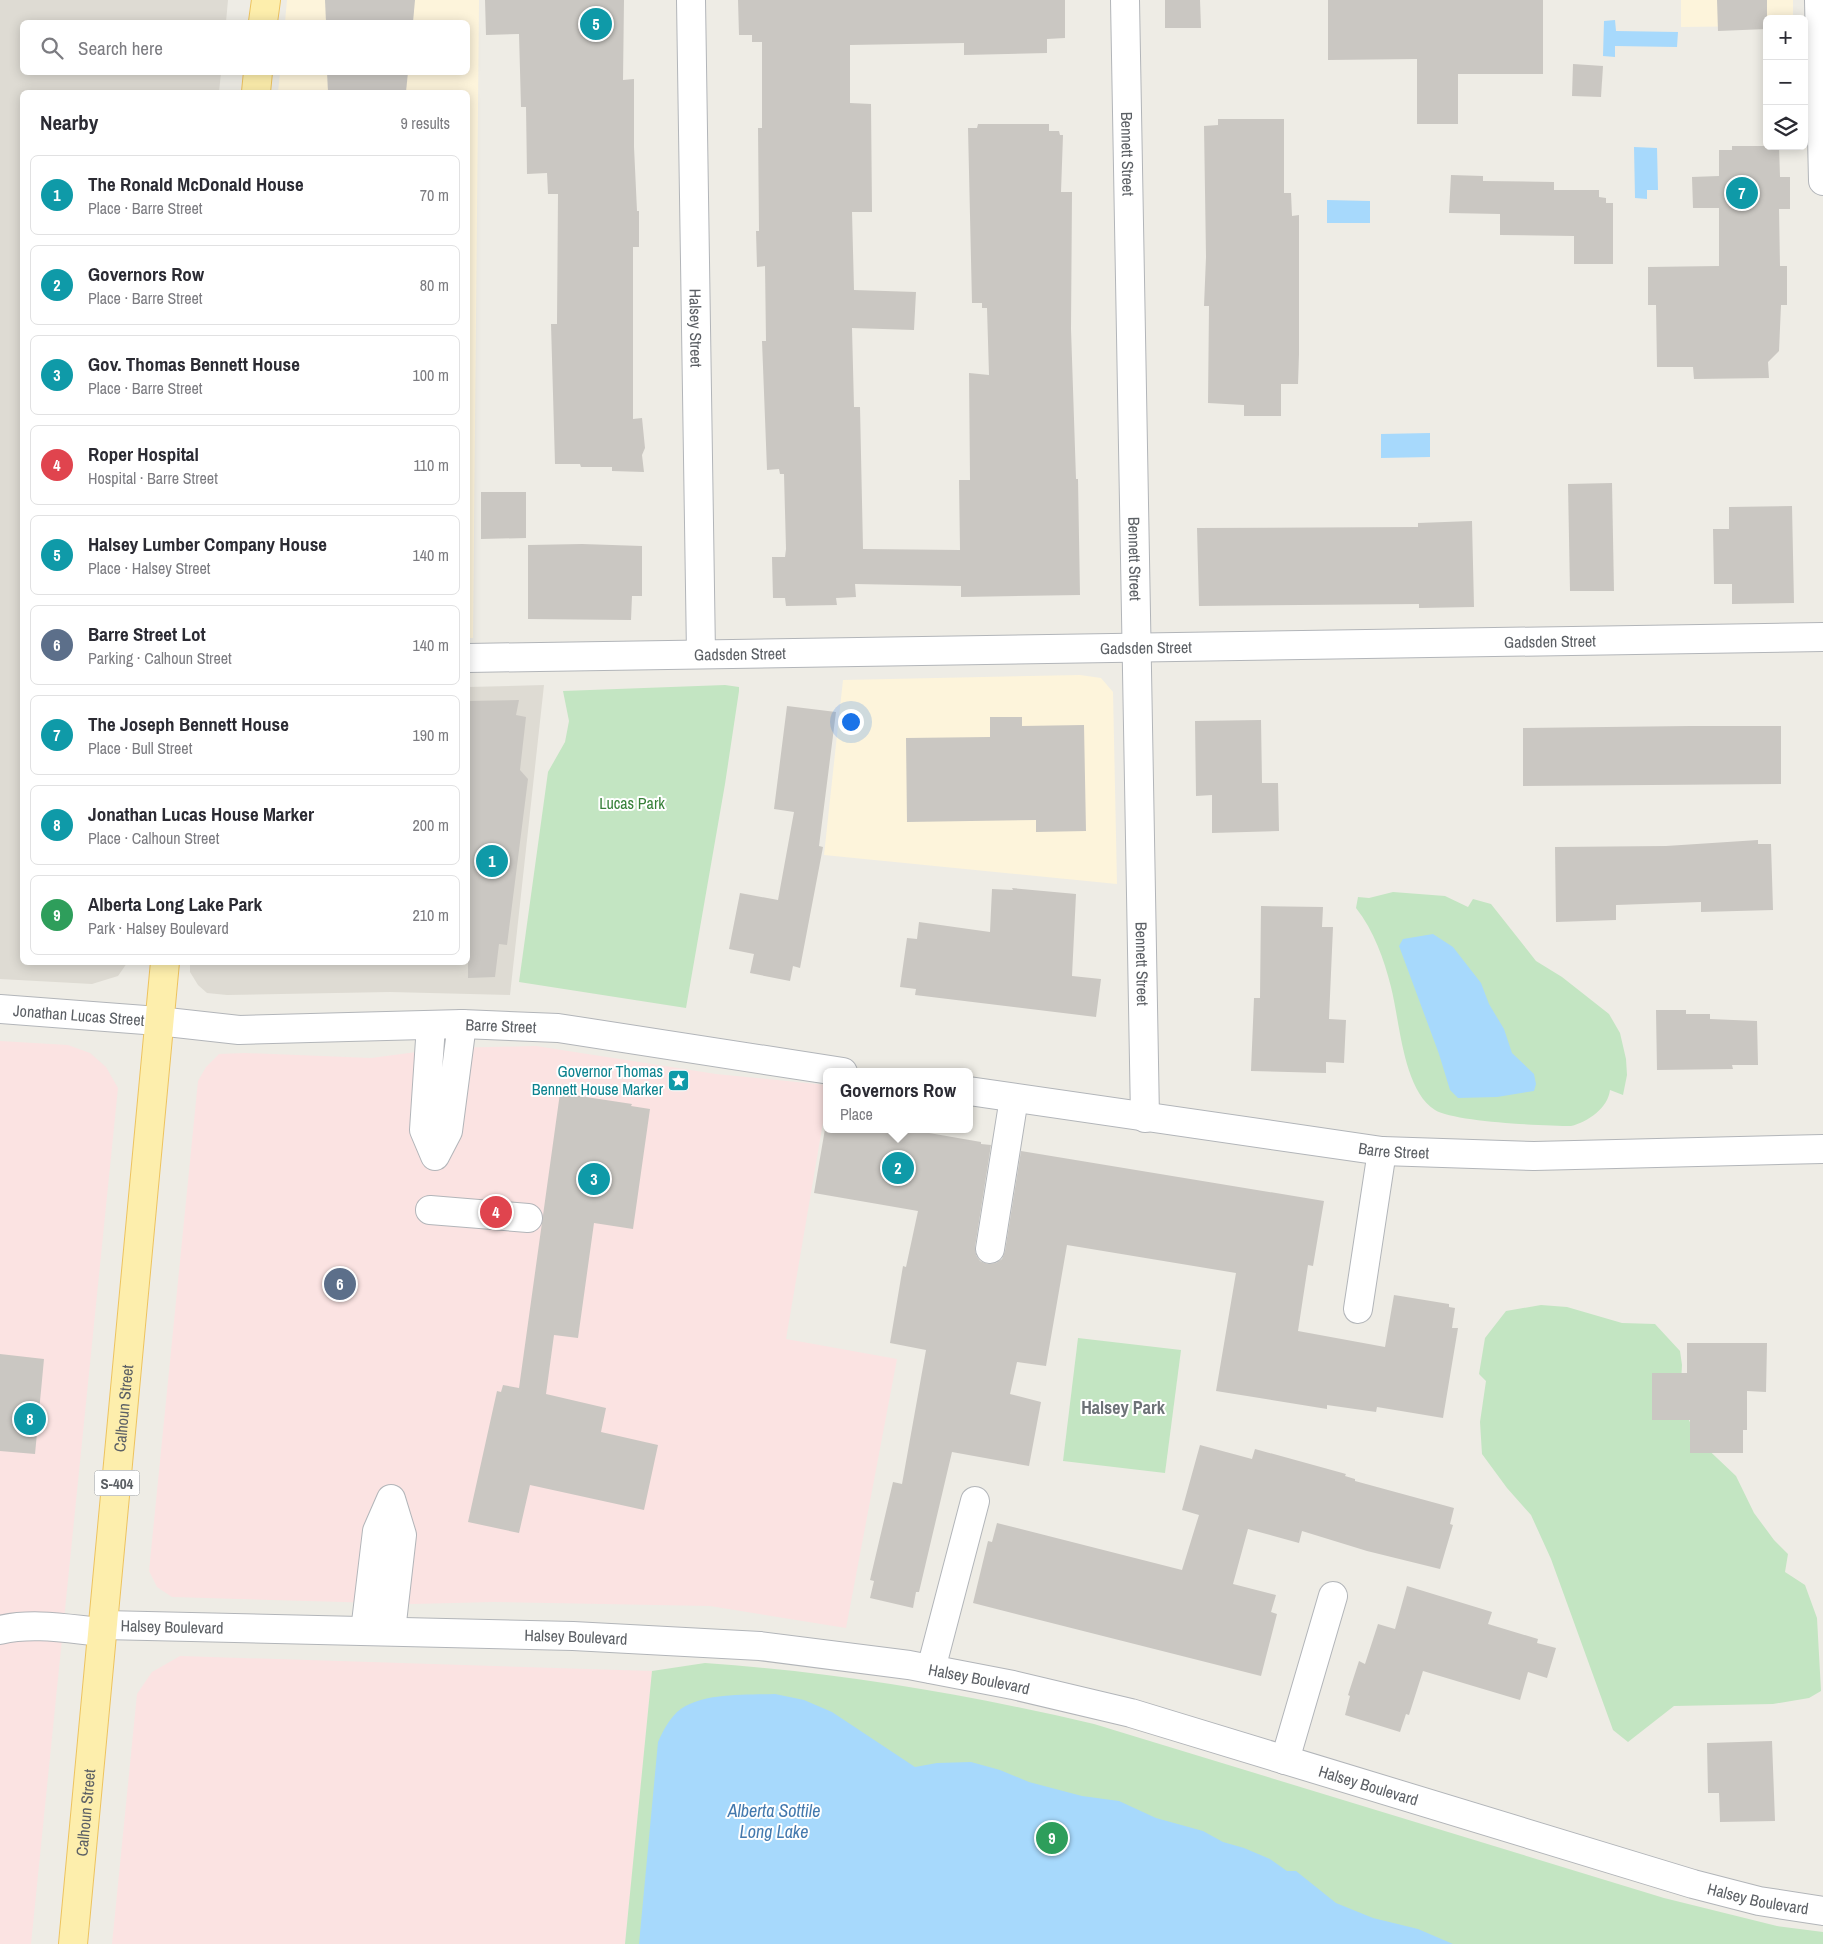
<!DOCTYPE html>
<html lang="en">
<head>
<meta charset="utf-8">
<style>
  :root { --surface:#fff; --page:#f7f7f7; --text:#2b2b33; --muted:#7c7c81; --line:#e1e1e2; --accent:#7c3aed }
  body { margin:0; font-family:"Archivo Narrow",sans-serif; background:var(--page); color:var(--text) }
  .controls { position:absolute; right:15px; top:15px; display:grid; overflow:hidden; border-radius:8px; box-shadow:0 2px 12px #0003 }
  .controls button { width:45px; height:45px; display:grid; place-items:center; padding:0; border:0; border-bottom:1px solid var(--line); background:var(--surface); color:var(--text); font:25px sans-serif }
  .you { position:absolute; left:850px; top:721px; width:18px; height:18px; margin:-12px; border:4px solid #fff; border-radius:50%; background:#1a73e8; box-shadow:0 0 0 8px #1a73e833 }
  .badge { display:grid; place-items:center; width:32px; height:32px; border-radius:50%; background:var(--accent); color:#fff; font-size:16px; font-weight:700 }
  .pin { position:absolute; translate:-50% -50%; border:2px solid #fff; box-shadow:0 1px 5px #0006 }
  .popup { position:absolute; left:823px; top:1068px; width:150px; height:65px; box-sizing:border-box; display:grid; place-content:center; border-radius:8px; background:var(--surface); filter:drop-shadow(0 1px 4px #0005); font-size:16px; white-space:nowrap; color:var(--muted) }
  .popup b { font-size:19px; color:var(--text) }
  .popup::after { content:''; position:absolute; left:50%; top:100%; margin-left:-10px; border:10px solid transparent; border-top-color:var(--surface) }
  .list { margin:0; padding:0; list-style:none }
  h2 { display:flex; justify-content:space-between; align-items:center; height:65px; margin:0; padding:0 20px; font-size:21px }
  h2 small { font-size:16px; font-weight:400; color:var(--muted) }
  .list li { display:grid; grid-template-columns:32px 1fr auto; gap:15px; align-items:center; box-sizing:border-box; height:80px; margin:0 10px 10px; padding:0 10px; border:1px solid var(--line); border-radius:8px }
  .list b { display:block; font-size:19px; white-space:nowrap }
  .list p { margin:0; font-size:16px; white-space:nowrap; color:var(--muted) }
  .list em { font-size:16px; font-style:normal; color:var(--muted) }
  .icon { flex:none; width:28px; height:28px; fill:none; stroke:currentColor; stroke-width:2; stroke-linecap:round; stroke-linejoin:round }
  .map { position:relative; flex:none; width:1823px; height:1944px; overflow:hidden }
  .search { position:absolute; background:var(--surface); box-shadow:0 2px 12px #0003; left:20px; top:20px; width:450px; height:55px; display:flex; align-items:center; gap:12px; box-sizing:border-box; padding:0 18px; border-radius:8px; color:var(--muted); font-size:19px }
  .panel { position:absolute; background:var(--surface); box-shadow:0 2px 12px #0003; left:20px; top:90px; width:450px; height:875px; border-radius:8px }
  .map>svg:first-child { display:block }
  .commercial { fill:#fdf4db }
  .education { fill:#dedbd3 }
  .medical { fill:#fbe3e2 }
  .green { fill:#c3e5c2 }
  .water { fill:#a7d9fc }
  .building { fill:#cac7c2 }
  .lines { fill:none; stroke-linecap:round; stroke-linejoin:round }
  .minor-casing { stroke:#b2b5b9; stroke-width:30 }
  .major-casing { stroke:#edc35f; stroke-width:30 }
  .minor { stroke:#fff; stroke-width:28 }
  .major { stroke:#fdeeac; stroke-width:28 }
  .labels { text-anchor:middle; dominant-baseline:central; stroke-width:4; stroke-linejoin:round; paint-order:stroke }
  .shield { fill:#fff; stroke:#8d9093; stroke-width:1 }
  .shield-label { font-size:15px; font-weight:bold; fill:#5c6065 }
  .street-label { font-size:16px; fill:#5c6065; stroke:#fff }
  .park-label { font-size:16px; fill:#378139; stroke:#fff }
  .culture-label { font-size:16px; fill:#0d838f; stroke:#fff; text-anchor:end }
  .neighbourhood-label { font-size:18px; font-weight:bold; fill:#6d7277; stroke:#fff }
  .water-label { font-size:18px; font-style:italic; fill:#4379ae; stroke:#fff }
</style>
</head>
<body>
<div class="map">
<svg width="1823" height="1944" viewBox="0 0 1823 1944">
  <rect width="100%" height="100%" fill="#eeece5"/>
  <g class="commercial">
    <polygon points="287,0 479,0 473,638 468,638 468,92 278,92 280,73 468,72 468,22 285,22"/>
    <polygon points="1681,0 1793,0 1793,19 1767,19 1767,26 1681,27"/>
    <polygon points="1080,675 1101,678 1113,692 1117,884 824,855 843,680"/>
  </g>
  <g class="education">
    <polygon points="0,0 228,0 226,22 22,22 22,72 221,73 219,92 22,92 22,962 127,963 118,976 92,984 0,979"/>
    <polygon points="544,685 510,995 390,992 227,995 207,993 198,985 190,972 190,963 468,962 468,687"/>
  </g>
  <g class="medical">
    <polygon points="0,1041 68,1045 90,1053 106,1067 118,1088 31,1944 0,1944"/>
    <polygon points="536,1046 716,1074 827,1085 827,1099 786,1339 897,1359 846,1628 710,1606 493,1602 413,1604 172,1597 157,1587 149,1571 198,1081 206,1067 219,1054 245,1053 371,1058 447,1048"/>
    <polygon points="180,1656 652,1671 625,1944 112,1944 137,1694 152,1672"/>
  </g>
  <g class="green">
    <polygon points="725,685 739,687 739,691 725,784 686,1008 519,982 548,772 565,742 569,721 563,691"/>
    <path d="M1393,892L1445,896L1468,907L1473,899L1491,904L1536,961L1562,977L1609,1014L1620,1033L1626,1059L1627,1075L1623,1095L1610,1090C1608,1108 1588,1122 1571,1126C1546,1126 1454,1122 1435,1110C1403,1090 1400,1022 1391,987C1384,959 1374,931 1356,908L1358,897L1369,898Z"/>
    <polygon points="1541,1305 1567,1307 1622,1323 1655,1324 1680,1351 1682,1365 1680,1400 1698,1440 1736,1476 1754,1513 1774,1540 1788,1554 1785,1572 1805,1585 1817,1618 1821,1691 1809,1698 1773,1704 1674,1706 1628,1742 1613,1730 1551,1559 1531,1515 1507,1488 1482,1454 1480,1422 1486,1381 1479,1374 1485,1338 1506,1311"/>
    <polygon points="1078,1338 1181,1350 1165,1473 1063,1461"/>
    <path d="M705,1663C837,1672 966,1694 1094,1724L1664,1898L1777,1926L1823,1932V1944H625L652,1671Z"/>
  </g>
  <g class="water">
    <polygon points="1615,20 1616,31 1678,32 1677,47 1615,46 1615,57 1603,56 1604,21"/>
    <polygon points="1634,147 1657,148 1658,190 1647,190 1647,199 1635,198"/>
    <polygon points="1327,200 1370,201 1370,223 1327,223"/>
    <polygon points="1430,433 1430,457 1381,458 1381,434"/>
    <polygon points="1433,934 1453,947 1481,983 1489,1004 1504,1029 1512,1053 1534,1074 1536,1084 1534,1091 1497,1097 1458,1098 1450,1090 1439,1054 1399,946 1403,939"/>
    <path d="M775,1694L804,1700L832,1712L915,1767L937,1763L971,1762L1000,1770L1029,1782L1082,1796L1119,1801L1156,1818L1203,1831L1223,1842L1244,1848L1270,1859L1287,1871H1296L1336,1903L1373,1918L1418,1929L1453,1944H639L658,1742C663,1731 668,1721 677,1712C699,1692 747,1695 775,1694Z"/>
  </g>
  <g class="building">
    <polygon points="325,0 415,0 413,22 326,22"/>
    <polygon points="485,0 624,0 623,80 634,79 634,147 637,211 639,211 639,247 633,247 633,419 642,418 645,448 642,455 644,472 612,471 612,467 581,467 580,464 555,464 551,324 557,324 558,194 548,194 547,173 527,174 526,107 521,107 519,34 486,35"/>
    <polygon points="738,0 1065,0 1065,38 1047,39 1047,53 964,55 964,43 850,45 850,103 871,104 872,212 852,212 854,290 916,292 914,330 852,328 854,407 860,407 863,549 960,550 959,480 970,480 969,373 989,375 987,308 982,308 982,303 972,303 968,128 977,128 978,124 1049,124 1049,131 1059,131 1060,135 1063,135 1061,192 1072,192 1071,329 1076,479 1078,479 1080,595 961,597 961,586 855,584 856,597 836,598 837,605 786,606 785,598 773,598 772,557 785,557 786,549 784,474 780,474 779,469 767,470 762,341 766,341 765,266 757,267 756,231 759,231 758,128 762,128 762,42 752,42 752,35 739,35"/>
    <polygon points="1165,0 1200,0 1201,28 1165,28"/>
    <polygon points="1328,0 1543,0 1543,74 1458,74 1458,124 1417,124 1417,59 1328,60"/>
    <polygon points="1717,0 1767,0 1767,29 1718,31"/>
    <polygon points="1573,64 1603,66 1601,97 1572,96"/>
    <polygon points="327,72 408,72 406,92 328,92"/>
    <polygon points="1218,119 1284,119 1284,193 1291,193 1292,216 1299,215 1299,354 1298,384 1281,384 1281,416 1244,416 1244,405 1208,403 1209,306 1204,306 1206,257 1204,126 1218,125"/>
    <polygon points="1732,146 1779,146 1780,177 1790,177 1790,209 1779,209 1780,266 1787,266 1787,305 1781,305 1779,351 1768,362 1769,378 1694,379 1693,367 1657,367 1656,305 1648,305 1648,267 1719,266 1719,208 1693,208 1692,177 1719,176 1719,150 1732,150"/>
    <polygon points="1451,175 1483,176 1483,181 1554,182 1554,190 1599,190 1599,197 1606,198 1606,203 1613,203 1613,264 1574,264 1574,236 1500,235 1500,214 1449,213"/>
    <polygon points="1612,483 1614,591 1570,591 1568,484"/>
    <polygon points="481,492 526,492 526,538 481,539"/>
    <polygon points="1792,506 1794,603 1732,604 1732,584 1714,584 1713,529 1729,529 1729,507"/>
    <polygon points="1472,521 1474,607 1419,608 1419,604 1199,606 1197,528 1418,527 1418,523"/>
    <polygon points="582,544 642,546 642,596 632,596 631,620 528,619 528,545"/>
    <polygon points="519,700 516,715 526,717 520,770 528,779 507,945 499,944 495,977 468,978 468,701"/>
    <polygon points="787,706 836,712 819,846 823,847 800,968 793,966 790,981 750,973 754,954 729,949 740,893 778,900 794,812 774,809"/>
    <polygon points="990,717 1022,717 1022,726 1084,725 1086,831 1036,832 1036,820 907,822 906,738 990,737"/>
    <polygon points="1261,720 1262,783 1278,783 1279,831 1212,833 1212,795 1196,796 1195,721"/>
    <polygon points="1690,726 1781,726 1781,784 1523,786 1523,728"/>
    <polygon points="1758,840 1758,844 1771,844 1773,910 1701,912 1701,902 1616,905 1616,920 1556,922 1555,847 1666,846"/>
    <polygon points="1012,888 1076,894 1072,976 1101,979 1096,1017 915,995 916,989 900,987 907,938 917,939 919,922 990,932 992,889 1013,890"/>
    <polygon points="1261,906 1323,907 1322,927 1333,927 1329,1019 1346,1020 1344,1063 1326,1062 1326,1073 1251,1071 1254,998 1260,998"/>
    <polygon points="1656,1010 1686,1010 1686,1014 1710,1014 1710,1019 1757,1021 1758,1065 1732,1065 1733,1069 1657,1070"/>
    <polygon points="560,1093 632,1104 631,1106 650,1109 633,1229 594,1223 578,1338 554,1335 546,1394 606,1408 601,1432 658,1445 644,1510 530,1485 519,1533 468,1522 497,1391 501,1392 503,1385 519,1388"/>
    <polygon points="825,1129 906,1129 981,1142 981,1144 991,1145 975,1247 976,1255 980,1261 988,1264 996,1263 1002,1259 1005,1251 1021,1151 1324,1201 1313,1266 1308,1265 1298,1331 1385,1347 1394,1295 1449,1304 1449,1307 1455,1308 1452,1328 1458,1328 1443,1418 1377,1407 1376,1412 1327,1405 1327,1409 1216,1391 1236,1273 1067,1245 1046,1366 1017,1362 1010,1394 1041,1402 1029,1466 952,1452 919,1592 916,1592 913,1608 870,1598 874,1581 870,1580 893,1482 902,1484 926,1350 890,1343 903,1266 906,1267 918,1211 814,1193"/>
    <polygon points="1687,1343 1767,1343 1766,1392 1747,1391 1747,1430 1743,1430 1743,1453 1690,1453 1690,1420 1652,1420 1652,1373 1687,1373"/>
    <polygon points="0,1354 44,1359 35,1454 0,1451"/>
    <polygon points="1200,1445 1252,1459 1255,1449 1346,1474 1345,1476 1355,1479 1355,1481 1454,1508 1450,1524 1453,1525 1440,1569 1367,1551 1302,1531 1299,1543 1248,1529 1233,1584 1276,1595 1271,1612 1277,1614 1261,1676 973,1603 988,1541 992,1542 997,1523 1182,1570 1199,1515 1182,1510"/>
    <polygon points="1407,1586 1492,1612 1488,1624 1538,1639 1537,1643 1556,1648 1547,1678 1528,1672 1520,1700 1423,1671 1409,1715 1406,1714 1400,1732 1345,1715 1350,1696 1348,1695 1359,1661 1365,1664 1378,1624 1395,1629"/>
    <polygon points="1772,1741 1775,1821 1720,1822 1719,1793 1708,1793 1707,1743"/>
  </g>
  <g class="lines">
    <defs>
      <g id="minor">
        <path id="s1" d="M691,0L701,654"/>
        <path id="s2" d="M1125,0L1145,1118"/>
        <polyline points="1819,0 1823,181"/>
        <path id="s3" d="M468,658L1823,637"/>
        <path id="s4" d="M0,1009L158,1021L239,1030L462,1024L558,1028L843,1072"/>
        <polyline points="431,1025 424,1130 435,1156 448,1131 462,1024"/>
        <path id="s5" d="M969,1091L1382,1151L1534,1156L1823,1149"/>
        <polyline points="430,1210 528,1218"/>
        <polyline points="990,1249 1014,1098"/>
        <polyline points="1358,1309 1382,1151"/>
        <path id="s6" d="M104,1625L573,1636L760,1646L909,1665L1013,1685L1131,1713L1693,1884L1759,1901L1823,1911"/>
        <path d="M0,1630C33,1622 69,1629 103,1632"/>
        <polyline points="365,1631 377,1531 391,1499 402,1535 391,1631"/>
        <polyline points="931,1669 975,1501"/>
        <polyline points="1285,1760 1333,1596"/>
      </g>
      <g id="major">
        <polyline points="263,22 266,0"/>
        <polyline points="256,92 258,72"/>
        <path id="s7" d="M73,1944L165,962"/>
      </g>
    </defs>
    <use href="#minor" class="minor-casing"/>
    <use href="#major" class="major-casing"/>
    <use href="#minor" class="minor"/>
    <use href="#major" class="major"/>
  </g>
  <defs>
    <symbol id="sight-square" viewBox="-11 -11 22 22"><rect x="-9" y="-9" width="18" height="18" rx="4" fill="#0f9aa8" stroke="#fff"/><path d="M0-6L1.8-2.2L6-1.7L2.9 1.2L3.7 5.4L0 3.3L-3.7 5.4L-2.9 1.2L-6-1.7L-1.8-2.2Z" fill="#fff"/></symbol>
  </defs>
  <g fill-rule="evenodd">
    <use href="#sight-square" x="666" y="1068" width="25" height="25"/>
  </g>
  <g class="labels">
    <rect class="shield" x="94.5" y="1470.5" width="45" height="25" rx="4"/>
    <g class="shield-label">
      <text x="117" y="1483">S-404</text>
    </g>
    <g class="street-label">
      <text stroke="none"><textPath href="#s2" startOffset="154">Bennett Street</textPath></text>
      <text stroke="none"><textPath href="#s1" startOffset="328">Halsey Street</textPath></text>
      <text stroke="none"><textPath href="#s2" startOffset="559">Bennett Street</textPath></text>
      <text stroke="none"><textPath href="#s3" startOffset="1082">Gadsden Street</textPath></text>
      <text stroke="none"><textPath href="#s3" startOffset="678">Gadsden Street</textPath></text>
      <text stroke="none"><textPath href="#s3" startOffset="272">Gadsden Street</textPath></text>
      <text stroke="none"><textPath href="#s2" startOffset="964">Bennett Street</textPath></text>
      <text stroke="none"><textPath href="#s4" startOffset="79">Jonathan Lucas Street</textPath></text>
      <text stroke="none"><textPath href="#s4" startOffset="502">Barre Street</textPath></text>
      <text stroke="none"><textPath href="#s5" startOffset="429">Barre Street</textPath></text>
      <text stroke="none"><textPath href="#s7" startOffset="538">Calhoun Street</textPath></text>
      <text stroke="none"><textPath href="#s6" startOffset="68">Halsey Boulevard</textPath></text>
      <text stroke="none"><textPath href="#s6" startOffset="472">Halsey Boulevard</textPath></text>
      <text stroke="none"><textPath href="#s6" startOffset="878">Halsey Boulevard</textPath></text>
      <text stroke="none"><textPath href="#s6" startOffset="1282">Halsey Boulevard</textPath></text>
      <text stroke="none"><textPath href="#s7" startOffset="132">Calhoun Street</textPath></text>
      <text stroke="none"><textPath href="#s6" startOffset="1688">Halsey Boulevard</textPath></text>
    </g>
    <g class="park-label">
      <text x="632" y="803">Lucas Park</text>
    </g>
    <g class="culture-label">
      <text x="663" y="1071">Governor Thomas<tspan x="663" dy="18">Bennett House Marker</tspan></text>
    </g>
    <g class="neighbourhood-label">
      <text x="1123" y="1407">Halsey Park</text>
    </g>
    <g class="water-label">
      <text x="774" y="1810">Alberta Sottile<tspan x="774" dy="21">Long Lake</tspan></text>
    </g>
  </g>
</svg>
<div class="controls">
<button>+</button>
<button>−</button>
<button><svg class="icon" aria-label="layers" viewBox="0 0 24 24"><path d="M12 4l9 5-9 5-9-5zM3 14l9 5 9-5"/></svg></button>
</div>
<div class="you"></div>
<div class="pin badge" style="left:492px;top:861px;background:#0f9aa8">1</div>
<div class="pin badge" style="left:898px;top:1168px;background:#0f9aa8">2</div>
<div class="popup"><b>Governors Row</b>Place</div>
<div class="pin badge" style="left:594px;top:1179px;background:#0f9aa8">3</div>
<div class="pin badge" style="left:496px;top:1212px;background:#e0444e">4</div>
<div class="pin badge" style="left:596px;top:24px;background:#0f9aa8">5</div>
<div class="pin badge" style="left:340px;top:1284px;background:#5c6f8a">6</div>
<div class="pin badge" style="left:1742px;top:193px;background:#0f9aa8">7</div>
<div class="pin badge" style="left:30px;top:1419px;background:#0f9aa8">8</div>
<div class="pin badge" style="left:1052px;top:1838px;background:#2e9e5b">9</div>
<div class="search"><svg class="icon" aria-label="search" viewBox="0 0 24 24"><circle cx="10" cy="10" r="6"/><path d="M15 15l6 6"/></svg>Search here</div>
<section class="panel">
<h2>Nearby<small>9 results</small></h2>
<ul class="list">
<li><span class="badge" style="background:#0f9aa8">1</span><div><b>The Ronald McDonald House</b><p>Place · Barre Street</p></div><em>70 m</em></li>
<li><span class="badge" style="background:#0f9aa8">2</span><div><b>Governors Row</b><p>Place · Barre Street</p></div><em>80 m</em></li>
<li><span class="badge" style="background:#0f9aa8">3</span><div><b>Gov. Thomas Bennett House</b><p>Place · Barre Street</p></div><em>100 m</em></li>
<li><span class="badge" style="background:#e0444e">4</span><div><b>Roper Hospital</b><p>Hospital · Barre Street</p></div><em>110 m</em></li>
<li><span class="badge" style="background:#0f9aa8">5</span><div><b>Halsey Lumber Company House</b><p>Place · Halsey Street</p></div><em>140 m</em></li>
<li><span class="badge" style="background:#5c6f8a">6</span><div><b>Barre Street Lot</b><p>Parking · Calhoun Street</p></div><em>140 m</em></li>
<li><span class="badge" style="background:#0f9aa8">7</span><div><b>The Joseph Bennett House</b><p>Place · Bull Street</p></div><em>190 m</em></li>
<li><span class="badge" style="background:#0f9aa8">8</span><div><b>Jonathan Lucas House Marker</b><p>Place · Calhoun Street</p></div><em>200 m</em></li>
<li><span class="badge" style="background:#2e9e5b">9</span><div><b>Alberta Long Lake Park</b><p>Park · Halsey Boulevard</p></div><em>210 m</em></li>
</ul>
</section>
</div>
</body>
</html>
